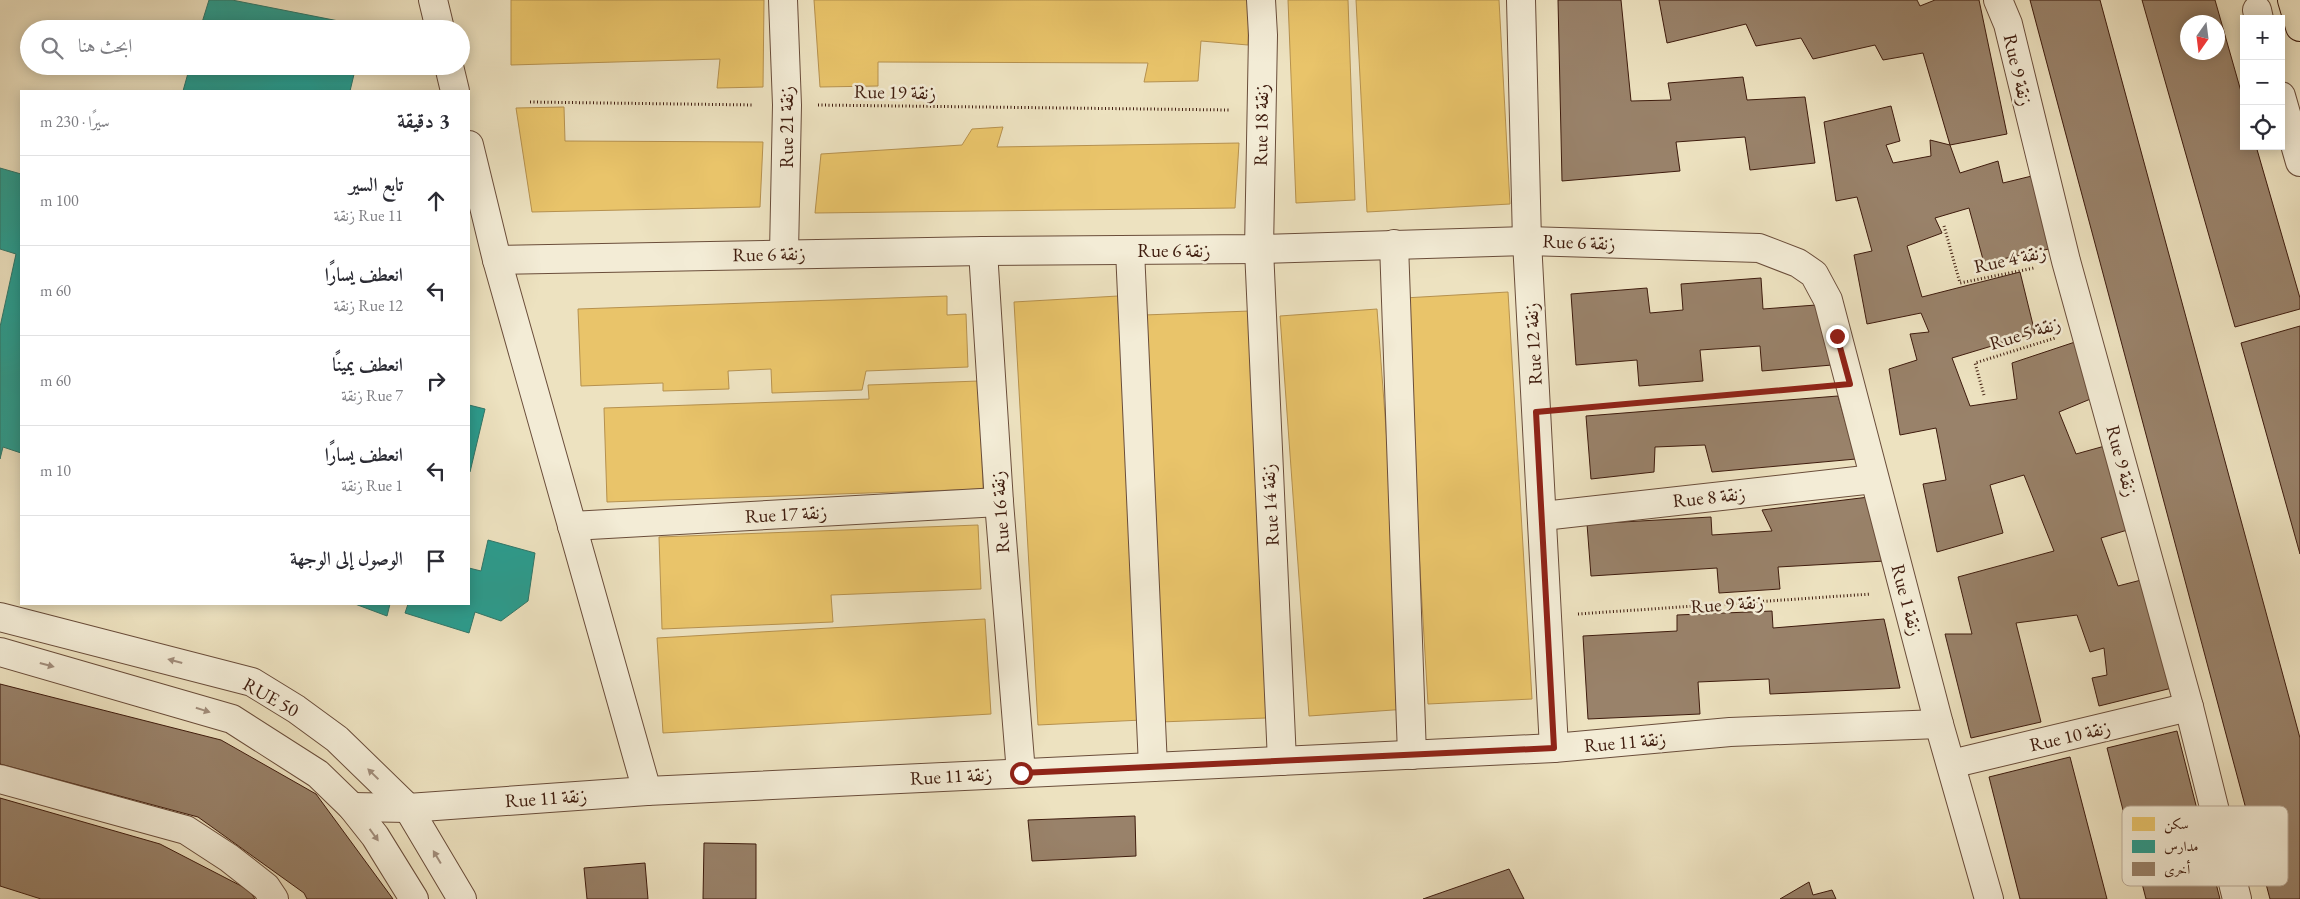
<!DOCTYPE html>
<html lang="ar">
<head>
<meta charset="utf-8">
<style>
  :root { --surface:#fff; --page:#f2f2f3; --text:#2b2b33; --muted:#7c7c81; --line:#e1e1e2 }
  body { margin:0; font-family:"EB Garamond",Amiri,serif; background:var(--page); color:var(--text); direction:rtl }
  .controls { position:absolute; right:15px; top:15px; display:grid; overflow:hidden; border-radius:0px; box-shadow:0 2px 12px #0003 }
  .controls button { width:45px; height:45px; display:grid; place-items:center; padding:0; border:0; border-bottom:1px solid var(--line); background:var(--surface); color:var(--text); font:25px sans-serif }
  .compass { position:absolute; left:2180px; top:15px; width:45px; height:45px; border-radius:50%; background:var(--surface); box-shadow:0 2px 12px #0003; rotate:194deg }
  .stop { position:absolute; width:15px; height:15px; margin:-11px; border:4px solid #8f2418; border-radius:50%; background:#fff }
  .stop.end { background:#8f2418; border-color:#fff; box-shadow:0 1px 5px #0008 }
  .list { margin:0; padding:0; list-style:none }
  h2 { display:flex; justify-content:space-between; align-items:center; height:65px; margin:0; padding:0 20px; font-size:21px }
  h2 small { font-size:16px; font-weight:400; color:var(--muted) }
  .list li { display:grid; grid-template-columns:32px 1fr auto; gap:15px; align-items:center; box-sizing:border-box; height:90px; padding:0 20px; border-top:1px solid var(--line) }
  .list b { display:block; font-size:19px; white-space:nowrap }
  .list p { margin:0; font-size:16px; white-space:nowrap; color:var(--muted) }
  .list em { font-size:16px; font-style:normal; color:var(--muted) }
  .icon { flex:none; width:28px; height:28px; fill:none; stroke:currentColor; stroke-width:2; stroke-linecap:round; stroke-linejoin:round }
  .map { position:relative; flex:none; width:2300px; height:899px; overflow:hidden; direction:ltr }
  .search { position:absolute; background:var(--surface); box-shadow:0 2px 12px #0003; left:20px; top:20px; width:450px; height:55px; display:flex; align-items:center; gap:12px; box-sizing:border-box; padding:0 18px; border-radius:28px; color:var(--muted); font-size:19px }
  .panel { position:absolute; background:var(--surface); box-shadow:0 2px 12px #0003; left:20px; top:90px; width:450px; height:515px; border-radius:0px; direction:rtl }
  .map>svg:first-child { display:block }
  .homes { fill:#e9c46a; stroke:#b6914e }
  .schools { fill:#2a9d8f; stroke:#307668 }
  .building { fill:#99826a; stroke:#3e1b0d; fill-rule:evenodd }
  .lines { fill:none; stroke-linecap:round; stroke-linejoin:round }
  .minor-casing { stroke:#6a4d3a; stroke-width:30 }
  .major-casing { stroke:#3e1b0d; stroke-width:30 }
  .path { stroke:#3e1b0d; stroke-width:3; stroke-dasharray:1 2.5; stroke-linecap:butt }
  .minor { stroke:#f3ecd6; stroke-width:28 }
  .major { stroke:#ede2c0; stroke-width:28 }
  .oneway { fill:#a28e7c }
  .route { stroke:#8f2418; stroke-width:6 }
  .labels { text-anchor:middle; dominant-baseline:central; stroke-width:5; stroke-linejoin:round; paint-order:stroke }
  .street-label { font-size:19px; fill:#3e1b0d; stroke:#f3ecd6 }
  .key { fill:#f3ecd6; stroke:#bdad9a; stroke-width:1 }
  .key-label { font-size:14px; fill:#3e1b0d }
</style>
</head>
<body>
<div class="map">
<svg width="2300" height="899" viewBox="0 0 2300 899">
  <rect width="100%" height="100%" fill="#ede2c0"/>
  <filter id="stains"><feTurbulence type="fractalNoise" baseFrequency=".004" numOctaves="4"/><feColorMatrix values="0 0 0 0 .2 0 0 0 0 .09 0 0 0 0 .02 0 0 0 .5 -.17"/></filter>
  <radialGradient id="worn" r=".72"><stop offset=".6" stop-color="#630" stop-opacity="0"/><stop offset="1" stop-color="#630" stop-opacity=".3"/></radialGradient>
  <g class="homes">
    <polygon points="511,0 764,0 763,87 717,88 720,59 511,65"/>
    <polygon points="814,0 1249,0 1248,45 1201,41 1198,81 1144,82 1148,63 878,62 878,86 820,87"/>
    <polygon points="1288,0 1348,0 1355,200 1296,203"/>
    <polygon points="1356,0 1499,0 1510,204 1367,212"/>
    <polygon points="564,107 565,141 763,142 760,207 532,212 516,108"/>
    <polygon points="1003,127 997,147 1239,143 1235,208 815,213 821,154 962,145 972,129"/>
    <polygon points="1508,292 1532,699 1428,704 1404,298"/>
    <polygon points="947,296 947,315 966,314 968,367 866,371 862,390 772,393 771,369 728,371 729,389 663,391 663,383 581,386 578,309"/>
    <polygon points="1118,296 1142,720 1038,725 1014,302"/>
    <polygon points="1377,309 1407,709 1309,716 1280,316"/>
    <polygon points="1250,311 1266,718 1160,722 1144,315"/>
    <polygon points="979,381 983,489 607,502 604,408 869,399 868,385"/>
    <polygon points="978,525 981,589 831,595 833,622 662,629 659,537"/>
    <polygon points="985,619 991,714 663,733 657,638"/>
  </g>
  <g class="schools">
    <polygon points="209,0 232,0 364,26 363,29 200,29"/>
    <polygon points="190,66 356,66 350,91 183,91"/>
    <polygon points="0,168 21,174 21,453 3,447 0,459 0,327 16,254 0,249"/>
    <polygon points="469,405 485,409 470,472 469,471"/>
    <polygon points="488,540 535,553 528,601 501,621 475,612 469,633 405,613 408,604 469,604 469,568 481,571"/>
    <polygon points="355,604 390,604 387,616"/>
  </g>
  <g class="building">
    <polygon points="1558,0 1621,0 1631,101 1671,100 1668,83 1743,77 1747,100 1805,97 1815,163 1750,170 1745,137 1676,142 1680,171 1562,181"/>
    <polygon points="1659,0 1917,0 1920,6 1935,0 1979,0 2007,134 1950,145 1923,53 1883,60 1875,45 1813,59 1801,38 1756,46 1746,24 1667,43"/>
    <polygon points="2030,0 2100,0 2300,738 2300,899 2270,899"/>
    <path d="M2142,0H2215L2244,102V146H2256L2300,298V309L2235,327ZM2188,22H2218V52H2188Z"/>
    <polygon points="1891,106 1900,141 1886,145 1893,163 1931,156 1930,140 1950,145 1960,173 1998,161 2003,183 2036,175 2058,247 1984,263 1969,208 1935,218 1942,233 1907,246 1922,297 2020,272 2035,333 1952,358 1970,406 2017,399 2012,363 2081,340 2093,398 2059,412 2076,454 2112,444 2134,528 2101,538 2118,586 2145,579 2172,688 2099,706 2092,678 2107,675 2104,648 2090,652 2077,615 2016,623 2041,722 1971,738 1945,634 1972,634 1958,577 2054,551 2024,475 1990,485 2003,533 1937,552 1923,484 1946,480 1936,428 1900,435 1889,369 1917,360 1910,334 1929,332 1921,313 1867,324 1854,255 1872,251 1857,197 1836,201 1824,122"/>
    <polygon points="1761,278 1763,309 1816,305 1832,365 1762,371 1760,346 1700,350 1703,381 1639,386 1637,360 1576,365 1571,294 1647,288 1650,313 1683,310 1681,284"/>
    <polygon points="2300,326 2300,554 2241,343"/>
    <polygon points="1838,396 1856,459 1712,472 1705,445 1655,447 1654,472 1591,479 1586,416"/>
    <polygon points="1869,497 1885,561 1778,567 1780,589 1719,593 1717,568 1591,576 1587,524 1711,517 1712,535 1772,531 1762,510"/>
    <polygon points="1772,611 1773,628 1884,619 1900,688 1770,694 1769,679 1698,682 1700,714 1588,719 1583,636 1677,631 1677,615"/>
    <polygon points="0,684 221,740 316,794 393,899 307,899 304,893 198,817 0,764"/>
    <polygon points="2177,731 2220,899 2146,899 2107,748"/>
    <polygon points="2070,757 2107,899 2020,899 1989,777"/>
    <polygon points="0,798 160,844 249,890 255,899 41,899 0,886"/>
    <polygon points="1135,816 1136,856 1032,861 1028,820"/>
    <polygon points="704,843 756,844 756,899 703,899"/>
    <polygon points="645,863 648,899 587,899 584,868"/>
    <polygon points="1509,869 1524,899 1423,899"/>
    <polygon points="1809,882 1813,895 1832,890 1836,899 1780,899"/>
  </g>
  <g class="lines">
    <defs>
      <g id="minor">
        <polyline points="433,0 440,29"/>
        <polyline points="783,0 787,105 784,253"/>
        <polyline points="1261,0 1263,35 1259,249 1282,761"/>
        <polyline points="1521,0 1527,241 1554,748"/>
        <polyline points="1998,0 2008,24 2066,261 2189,707 2237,899"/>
        <polyline points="2257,10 2259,19"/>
        <polyline points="449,66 455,91"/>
        <polyline points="2281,96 2300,162"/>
        <polyline points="469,145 497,260 647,791"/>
        <polyline points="1394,244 1412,755"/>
        <polyline points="1130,250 1153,767"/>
        <polyline points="983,251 999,502 1021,773"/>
        <polyline points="497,260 983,251 1259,249 1527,241 1759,248 1798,263 1814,274 1828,300 1939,724 1989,899"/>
        <polyline points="1543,516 1874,479"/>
        <polyline points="572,526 999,502"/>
        <polyline points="0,617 252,682 296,709 337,739 408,808 462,899"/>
        <polyline points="0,652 232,719 318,774 352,807 375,836 414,899"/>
        <polyline points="1951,764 2189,707"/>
        <polyline points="0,779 186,830 229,858 266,887 274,899"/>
        <polyline points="352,807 408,808 647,791 1554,748 1730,732 1939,724"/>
      </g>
      <polyline id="major" points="2292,0 2300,27"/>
    </defs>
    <use href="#minor" class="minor-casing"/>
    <use href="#major" class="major-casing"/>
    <g class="path">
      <polyline points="530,102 754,105"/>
      <polyline points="818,105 1229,110"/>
      <polyline points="1944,226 1960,283 2034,268"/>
      <polyline points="1984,395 1975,363 2055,338"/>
      <polyline points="1567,409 1817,387"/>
      <polyline points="1578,614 1871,594"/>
    </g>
    <use href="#minor" class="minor"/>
    <use href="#major" class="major"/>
  </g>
  <defs><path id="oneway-solid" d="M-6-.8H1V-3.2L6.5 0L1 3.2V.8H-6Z" transform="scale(1.25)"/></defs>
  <g class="oneway">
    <use href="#oneway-solid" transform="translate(175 661) rotate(-165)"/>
    <use href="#oneway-solid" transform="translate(47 665) rotate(15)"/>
    <use href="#oneway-solid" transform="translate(203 710) rotate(17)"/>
    <use href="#oneway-solid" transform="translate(373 774) rotate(-136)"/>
    <use href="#oneway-solid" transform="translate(374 835) rotate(54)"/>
    <use href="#oneway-solid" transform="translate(437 857) rotate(-121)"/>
  </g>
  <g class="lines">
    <polyline class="route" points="1021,773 1554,748 1536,412 1850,384 1837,336"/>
  </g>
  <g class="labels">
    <g class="street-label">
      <text transform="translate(2018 70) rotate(77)">Rue 9 زنقة</text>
      <text transform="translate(895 92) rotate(1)">Rue 19 زنقة</text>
      <text transform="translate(1261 125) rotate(-89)">Rue 18 زنقة</text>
      <text transform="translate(786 127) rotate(-90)">Rue 21 زنقة</text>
      <text transform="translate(1579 242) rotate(2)">Rue 6 زنقة</text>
      <text x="1174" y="250">Rue 6 زنقة</text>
      <text transform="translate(769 254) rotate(-1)">Rue 6 زنقة</text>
      <text transform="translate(2010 259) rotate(-12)">Rue 4 زنقة</text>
      <text transform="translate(2025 333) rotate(-17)">Rue 5 زنقة</text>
      <text transform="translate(1533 344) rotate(-93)">Rue 12 زنقة</text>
      <text transform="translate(2122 461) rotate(75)">Rue 9 زنقة</text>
      <text transform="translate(1709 497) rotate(-6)">Rue 8 زنقة</text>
      <text transform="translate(1270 505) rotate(-93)">Rue 14 زنقة</text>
      <text transform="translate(1000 512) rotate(-94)">Rue 16 زنقة</text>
      <text transform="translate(786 514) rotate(-3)">Rue 17 زنقة</text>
      <text transform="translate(1907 600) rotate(75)">Rue 1 زنقة</text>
      <text transform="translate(1727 604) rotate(-4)">Rue 9 زنقة</text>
      <text transform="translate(271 697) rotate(29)">RUE 50</text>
      <text transform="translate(2070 736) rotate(-13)">Rue 10 زنقة</text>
      <text transform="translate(1625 742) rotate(-5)">Rue 11 زنقة</text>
      <text transform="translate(951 776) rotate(-3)">Rue 11 زنقة</text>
      <text transform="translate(546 798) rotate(-4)">Rue 11 زنقة</text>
    </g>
  </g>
  <rect x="2122" y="806" width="166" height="80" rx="8" class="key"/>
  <rect x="2132" y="817" width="23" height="14" fill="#e9c46a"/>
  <rect x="2132" y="840" width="23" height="13" fill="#2a9d8f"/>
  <rect x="2132" y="862" width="23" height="14" fill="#99826a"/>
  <g class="key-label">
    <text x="2164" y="829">سكن</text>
    <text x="2164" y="851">مدارس</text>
    <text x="2164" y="874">أخرى</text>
  </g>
  <rect width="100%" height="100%" filter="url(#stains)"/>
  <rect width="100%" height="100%" fill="url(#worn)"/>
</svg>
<div class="controls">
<button>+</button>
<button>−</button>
<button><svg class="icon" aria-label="locate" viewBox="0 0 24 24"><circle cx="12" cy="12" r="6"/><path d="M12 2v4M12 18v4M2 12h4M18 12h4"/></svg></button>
</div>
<svg class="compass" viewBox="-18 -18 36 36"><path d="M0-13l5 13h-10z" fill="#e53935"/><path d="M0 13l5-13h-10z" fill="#7c7c81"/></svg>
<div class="stop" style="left:1021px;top:773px"></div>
<div class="stop end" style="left:1837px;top:336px"></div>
<div class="search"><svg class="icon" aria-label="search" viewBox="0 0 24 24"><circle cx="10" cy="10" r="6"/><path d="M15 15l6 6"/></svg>ابحث هنا</div>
<section class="panel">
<h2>3 دقيقة<small>سيرًا · 230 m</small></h2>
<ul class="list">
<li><svg class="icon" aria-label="ahead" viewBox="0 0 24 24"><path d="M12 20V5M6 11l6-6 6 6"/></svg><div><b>تابع السير</b><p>Rue 11 زنقة</p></div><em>100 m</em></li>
<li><svg class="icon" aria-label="left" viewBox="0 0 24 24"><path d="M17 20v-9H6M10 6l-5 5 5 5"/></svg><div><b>انعطف يسارًا</b><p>Rue 12 زنقة</p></div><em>60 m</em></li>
<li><svg class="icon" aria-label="right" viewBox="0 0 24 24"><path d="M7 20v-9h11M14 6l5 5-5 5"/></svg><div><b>انعطف يمينًا</b><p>Rue 7 زنقة</p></div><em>60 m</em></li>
<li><svg class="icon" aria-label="left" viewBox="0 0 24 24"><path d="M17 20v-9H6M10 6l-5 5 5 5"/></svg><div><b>انعطف يسارًا</b><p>Rue 1 زنقة</p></div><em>10 m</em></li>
<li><svg class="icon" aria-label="arrive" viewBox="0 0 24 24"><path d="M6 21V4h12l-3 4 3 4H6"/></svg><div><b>الوصول إلى الوجهة</b></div></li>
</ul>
</section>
</div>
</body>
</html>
